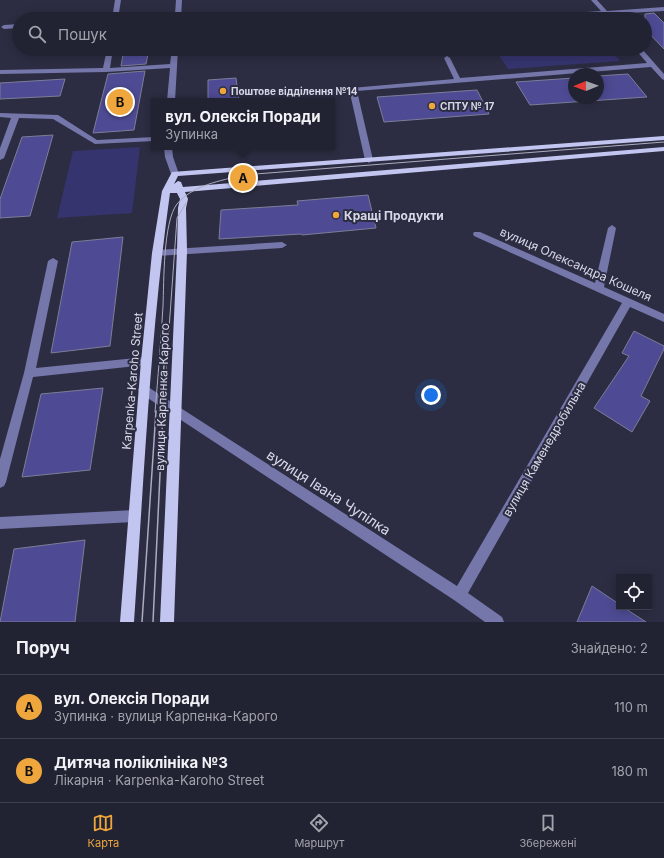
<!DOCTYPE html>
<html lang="uk">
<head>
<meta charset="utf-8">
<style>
  :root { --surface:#212232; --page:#2d2f3e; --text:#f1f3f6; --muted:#a2a4ac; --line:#3e3f4d; --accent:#efa73d }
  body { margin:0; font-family:Inter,sans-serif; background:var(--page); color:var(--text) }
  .controls { position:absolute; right:12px; bottom:12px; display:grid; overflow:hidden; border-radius:0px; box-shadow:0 2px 10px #0003 }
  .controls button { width:36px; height:36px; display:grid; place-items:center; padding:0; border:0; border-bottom:1px solid var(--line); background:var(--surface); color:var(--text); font:20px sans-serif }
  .compass { position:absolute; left:568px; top:68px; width:36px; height:36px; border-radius:50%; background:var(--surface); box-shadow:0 2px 10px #0003; rotate:269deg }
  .you { position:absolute; left:431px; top:395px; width:14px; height:14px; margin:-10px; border:3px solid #fff; border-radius:50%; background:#1a73e8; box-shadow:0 0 0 6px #1a73e833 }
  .badge { display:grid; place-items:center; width:26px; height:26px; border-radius:50%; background:var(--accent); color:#111; font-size:13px; font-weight:700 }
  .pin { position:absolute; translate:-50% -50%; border:2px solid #fff; box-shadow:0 1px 4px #0006 }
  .popup { position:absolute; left:151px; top:98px; width:184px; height:52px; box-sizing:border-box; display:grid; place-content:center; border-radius:0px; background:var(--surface); filter:drop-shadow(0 1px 3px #0005); font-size:13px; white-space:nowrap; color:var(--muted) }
  .popup b { font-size:15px; color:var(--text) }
  .popup::after { content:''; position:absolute; left:50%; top:100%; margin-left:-8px; border:8px solid transparent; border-top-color:var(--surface) }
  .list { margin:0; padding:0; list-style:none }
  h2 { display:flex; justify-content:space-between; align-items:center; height:52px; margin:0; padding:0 16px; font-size:17px }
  h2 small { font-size:13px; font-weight:400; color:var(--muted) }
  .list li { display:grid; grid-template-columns:26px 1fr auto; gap:12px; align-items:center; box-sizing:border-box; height:64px; padding:0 16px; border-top:1px solid var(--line) }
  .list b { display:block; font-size:15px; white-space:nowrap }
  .list p { margin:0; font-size:13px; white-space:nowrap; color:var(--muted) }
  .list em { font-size:13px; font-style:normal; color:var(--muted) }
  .icon { flex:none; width:22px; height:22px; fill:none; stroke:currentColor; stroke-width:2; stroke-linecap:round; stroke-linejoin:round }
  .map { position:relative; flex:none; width:664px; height:622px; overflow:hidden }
  .search { position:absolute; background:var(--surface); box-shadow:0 2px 10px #0003; left:12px; right:12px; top:12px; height:44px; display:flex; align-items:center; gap:10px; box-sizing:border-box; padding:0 14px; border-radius:22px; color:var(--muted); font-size:15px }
  .sheet { height:180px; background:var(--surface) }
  nav { display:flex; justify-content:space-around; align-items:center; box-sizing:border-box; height:56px; border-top:1px solid var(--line); background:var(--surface); font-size:11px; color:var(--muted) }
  nav a { display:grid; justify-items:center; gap:2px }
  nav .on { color:var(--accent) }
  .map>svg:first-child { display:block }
  .green { fill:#36346e }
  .building { fill:#4e4b94; stroke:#7c7d97 }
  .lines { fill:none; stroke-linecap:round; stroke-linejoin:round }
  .minor { fill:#7576aa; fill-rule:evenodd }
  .major { fill:#c2c5f0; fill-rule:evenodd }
  .tram-far1 { stroke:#abacbc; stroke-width:1 }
  .tram { stroke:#abacbc; stroke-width:1.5 }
  .poi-dot { fill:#efa73d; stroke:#2c2d42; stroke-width:1.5 }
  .labels { text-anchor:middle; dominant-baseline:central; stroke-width:4; stroke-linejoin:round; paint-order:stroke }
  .far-poi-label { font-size:10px; font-weight:bold; fill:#d8d9e8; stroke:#2c2d42; text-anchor:start }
  .poi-label { font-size:12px; font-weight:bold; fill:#d8d9e8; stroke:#2c2d42; text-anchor:start }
  .street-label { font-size:12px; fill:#d8d9e8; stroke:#2c2d42 }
  .near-street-label { font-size:14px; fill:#d8d9e8; stroke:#2c2d42 }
</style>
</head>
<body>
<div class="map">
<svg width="664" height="622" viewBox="0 0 664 622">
  <rect width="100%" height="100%" fill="#2c2d42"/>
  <g class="green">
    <polygon points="495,49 610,49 620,61 508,69"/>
    <polygon points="140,147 132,213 57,218 73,151"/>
  </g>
  <g class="building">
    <polygon points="654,13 664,23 664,49 645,29 645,14"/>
    <polygon points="124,49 149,49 146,64 121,66"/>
    <polygon points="145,71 134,130 93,133 108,74"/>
    <polygon points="628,74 647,97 530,105 516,82 574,78 574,98 598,98 598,76"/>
    <polygon points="236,78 239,101 208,101 208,80"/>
    <polygon points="65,79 60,96 0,99 0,83"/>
    <polygon points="477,90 489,114 384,122 377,97"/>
    <polygon points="53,135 30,216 0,218 0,199 22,137"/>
    <polygon points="368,195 376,228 302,235 301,234 219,239 221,210 298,205 297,201"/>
    <polygon points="123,237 110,346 51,353 72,242"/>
    <polygon points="634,331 664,346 664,349 641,396 650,401 632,432 594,408 629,356 622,353"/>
    <polygon points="103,388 90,470 22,477 41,394"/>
    <polygon points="85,540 75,622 0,622 14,549"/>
    <polygon points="592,586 619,604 619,607 623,607 646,622 577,622"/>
  </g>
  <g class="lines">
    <g class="minor">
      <polygon points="115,0 121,0 118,19 112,19"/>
      <polygon points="176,0 182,0 181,19 139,19 142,17 175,14"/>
      <polygon points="591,0 597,0 607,11 664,7 664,11 610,14 611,16 608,18 604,15 541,19 511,19 514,17 601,11"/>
      <polygon points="19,24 19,28 4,29 1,27 4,25"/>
      <polygon points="107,49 113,49 110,68 170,64 172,49 178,49 175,101 167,101 170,68 106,72 0,74 0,70 103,68"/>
      <polygon points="635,49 642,49 664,74 664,80 662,79 651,67 357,91 373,160 369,163 365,160 349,89 351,88 454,79 444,58 447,56 450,58 460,78 647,63"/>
      <polygon points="0,113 58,115 97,140 154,137 154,141 95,144 53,119 19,118 4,158 0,160 0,148 11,118 0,117"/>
      <polygon points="164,147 172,147 173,157 179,174 178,176 172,176 171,174 165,157"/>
      <polygon points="612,225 616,228 604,287 664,314 664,322 630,307 468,593 502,617 504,622 485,622 454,600 140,393 138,390 140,387 144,385 148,387 457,586 622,303 474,236 473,234 474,232 480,232 595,283 608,228"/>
      <polygon points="282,242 287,245 282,248 157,256 152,253 157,250"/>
      <polygon points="53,258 58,261 36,368 146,357 150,358 151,361 150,364 146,365 33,377 6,482 4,486 0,488 0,459 24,373 48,261"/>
      <polygon points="134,510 139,511 140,516 139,521 134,522 0,529 0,517"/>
    </g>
    <path class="major" d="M664,136V140L178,176L174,184L178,181L181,182L183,187L664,147V151L185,192L188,199L186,208L187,251L174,622H160L177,251L178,208L180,199L177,193H170C150,336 144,479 134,622H120L141,361L152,253L162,191L172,172Z"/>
    <g class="tram-far1">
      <path d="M155,412C158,377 161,341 163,306C164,282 163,222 177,204C193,185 220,181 243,175L664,142"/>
      <polyline points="163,412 177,218 186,203"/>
    </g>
    <g class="tram">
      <polyline points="142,622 156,411"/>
      <polyline points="153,622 163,411"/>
    </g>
  </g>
  <g class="poi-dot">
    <circle cx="223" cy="91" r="4"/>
    <circle cx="432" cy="106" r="4"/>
    <circle cx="336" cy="215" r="4"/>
  </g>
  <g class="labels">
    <g class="far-poi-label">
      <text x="231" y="91">Поштове відділення №14</text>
      <text x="440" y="106">СПТУ № 17</text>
    </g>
    <g class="poi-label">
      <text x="344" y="215">Кращі Продукти</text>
    </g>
    <g class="street-label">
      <text transform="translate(576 264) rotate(24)">вулиця Олександра Кошеля</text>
      <text transform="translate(132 381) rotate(-85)">Karpenka-Karoho Street</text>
      <text transform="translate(162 397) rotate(-88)">вулиця Карпенка-Карого</text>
      <text transform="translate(544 449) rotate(-60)">вулиця Каменедробильна</text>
    </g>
    <g class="near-street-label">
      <text transform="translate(329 492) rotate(33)">вулиця Івана Чупілка</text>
    </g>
  </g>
</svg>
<div class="controls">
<button><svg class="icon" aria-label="locate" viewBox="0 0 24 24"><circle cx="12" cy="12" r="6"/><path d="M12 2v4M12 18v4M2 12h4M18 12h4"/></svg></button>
</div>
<svg class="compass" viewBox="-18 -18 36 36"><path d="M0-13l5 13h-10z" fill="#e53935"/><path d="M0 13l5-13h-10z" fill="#a2a4ac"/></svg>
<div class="you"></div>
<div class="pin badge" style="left:243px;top:178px">A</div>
<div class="popup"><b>вул. Олексія Поради</b>Зупинка</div>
<div class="pin badge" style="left:120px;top:102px">B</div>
<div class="search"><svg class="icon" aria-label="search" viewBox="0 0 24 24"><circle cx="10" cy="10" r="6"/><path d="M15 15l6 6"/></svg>Пошук</div>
</div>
<section class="sheet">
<h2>Поруч<small>Знайдено: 2</small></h2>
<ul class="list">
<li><span class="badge">A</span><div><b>вул. Олексія Поради</b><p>Зупинка · вулиця Карпенка-Карого</p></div><em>110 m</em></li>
<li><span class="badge">B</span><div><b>Дитяча поліклініка №3</b><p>Лікарня · Karpenka-Karoho Street</p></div><em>180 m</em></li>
</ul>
</section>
<nav>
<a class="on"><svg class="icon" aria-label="map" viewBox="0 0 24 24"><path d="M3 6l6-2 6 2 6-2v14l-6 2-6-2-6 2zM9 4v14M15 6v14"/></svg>Карта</a>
<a><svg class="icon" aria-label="directions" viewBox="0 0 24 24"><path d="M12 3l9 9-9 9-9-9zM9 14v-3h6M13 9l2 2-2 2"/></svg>Маршрут</a>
<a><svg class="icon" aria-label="saved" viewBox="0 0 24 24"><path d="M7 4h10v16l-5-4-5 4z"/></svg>Збережені</a>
</nav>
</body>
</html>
